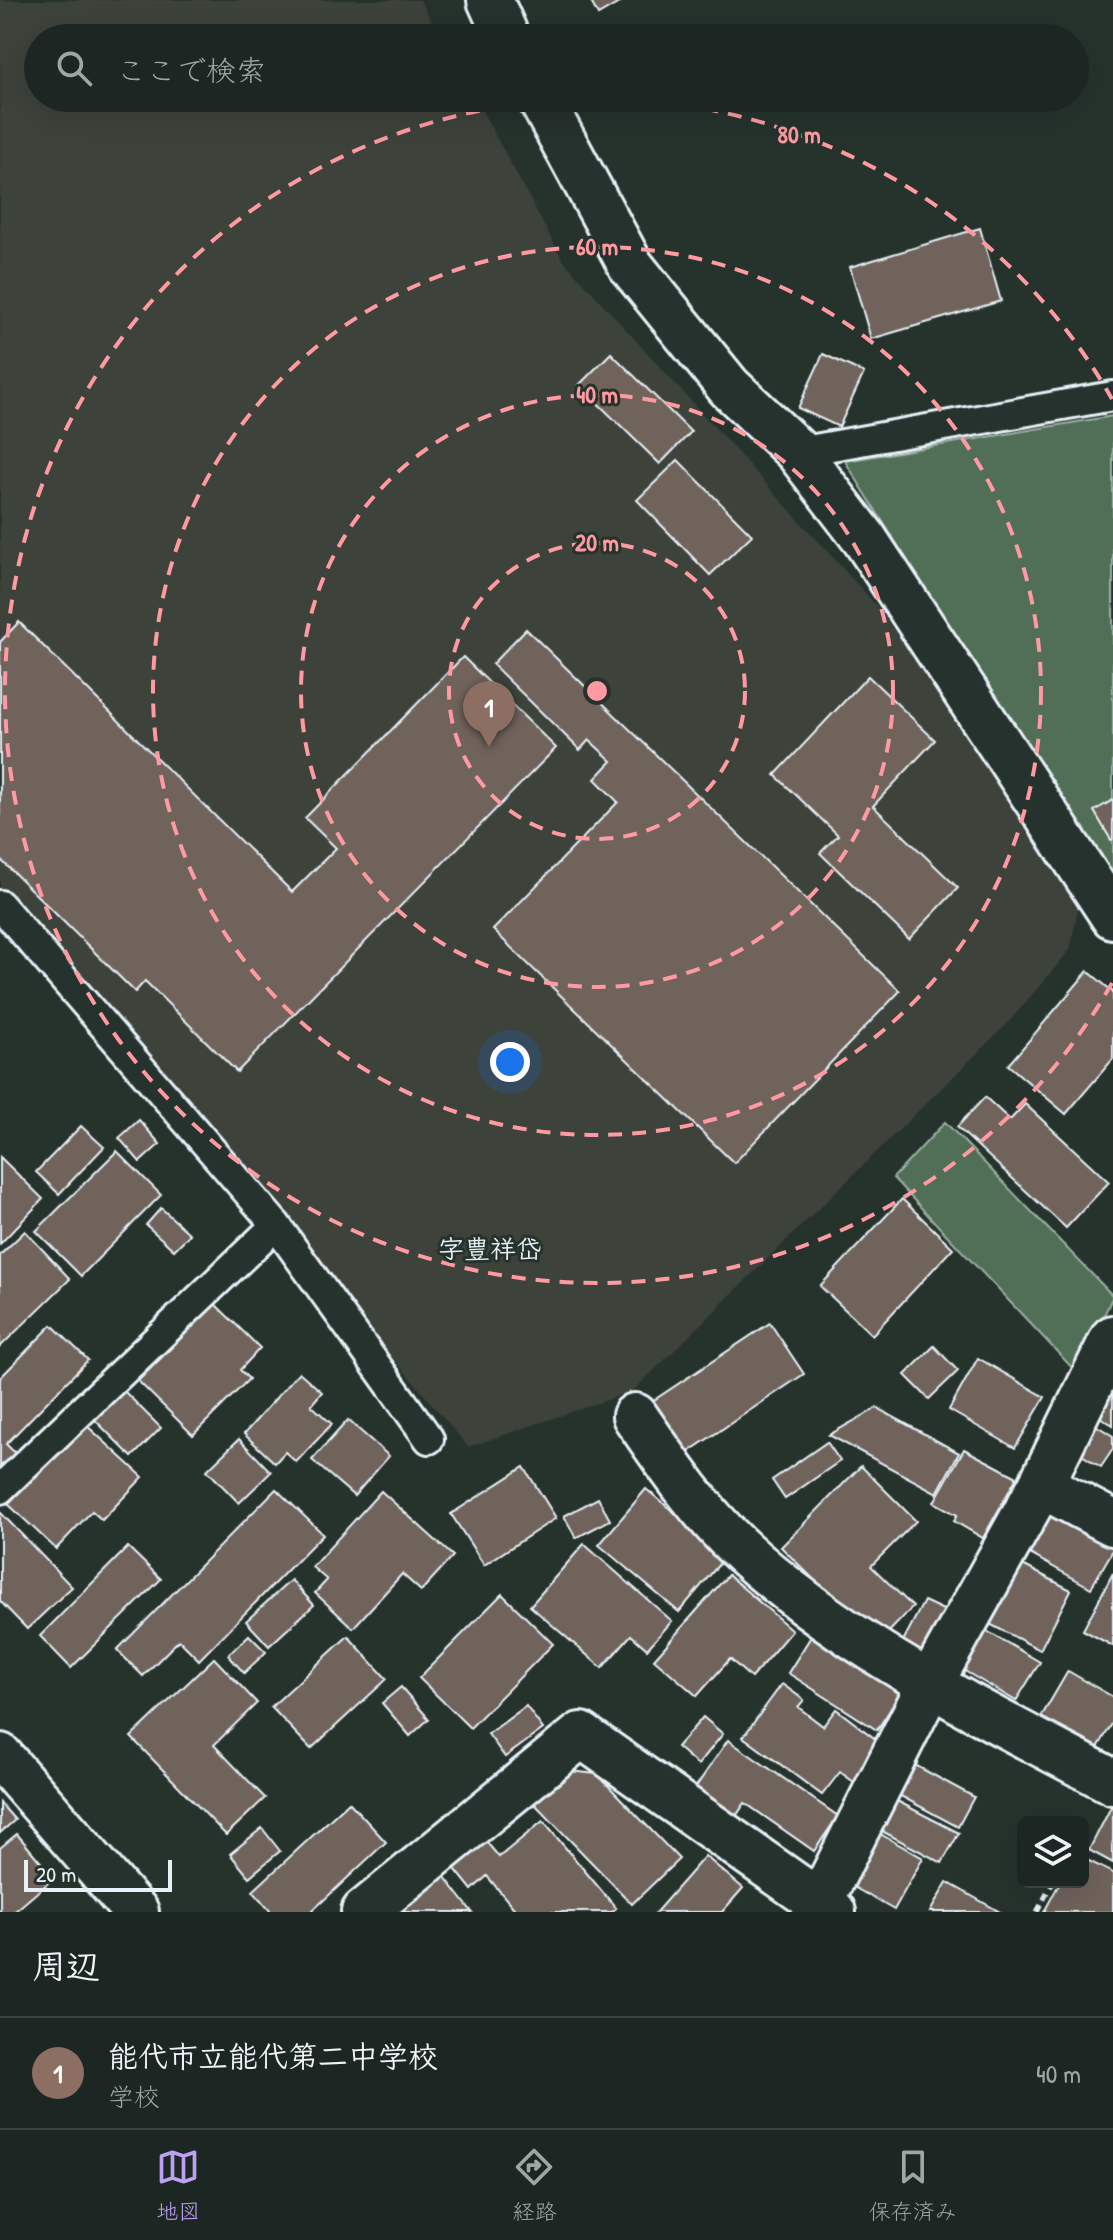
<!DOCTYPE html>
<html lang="ja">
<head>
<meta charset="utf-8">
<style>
  :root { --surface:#1c2622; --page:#29322f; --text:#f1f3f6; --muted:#a0a5a5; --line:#3a4340; --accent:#bca0f2 }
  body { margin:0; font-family:"Patrick Hand","Klee One",sans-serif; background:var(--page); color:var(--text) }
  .controls { position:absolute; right:24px; bottom:24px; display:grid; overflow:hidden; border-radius:12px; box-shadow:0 8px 32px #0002 }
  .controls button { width:72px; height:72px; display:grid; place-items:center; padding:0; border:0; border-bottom:2px solid var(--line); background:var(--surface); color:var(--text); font:40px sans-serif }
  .scale { position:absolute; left:24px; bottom:20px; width:148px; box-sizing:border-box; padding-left:8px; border:4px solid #e8f1f8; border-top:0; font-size:22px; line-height:28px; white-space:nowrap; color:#e8f1f8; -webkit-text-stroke:6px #26332d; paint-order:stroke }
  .you { position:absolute; left:510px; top:1062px; width:28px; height:28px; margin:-20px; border:6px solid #fff; border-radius:50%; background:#1a73e8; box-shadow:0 0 0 12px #1a73e833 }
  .badge { display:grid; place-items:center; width:52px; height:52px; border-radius:50%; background:var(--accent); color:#fff; font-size:26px; font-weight:700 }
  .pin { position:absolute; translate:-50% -66px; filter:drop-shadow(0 2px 4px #0008) }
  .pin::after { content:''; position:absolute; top:42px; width:28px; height:24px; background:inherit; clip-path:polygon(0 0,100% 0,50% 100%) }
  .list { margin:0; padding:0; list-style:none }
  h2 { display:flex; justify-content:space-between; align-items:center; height:104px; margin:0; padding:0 32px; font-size:34px }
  h2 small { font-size:26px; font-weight:400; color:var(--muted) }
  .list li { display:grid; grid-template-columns:52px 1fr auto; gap:24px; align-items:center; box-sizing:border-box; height:112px; padding:0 32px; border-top:2px solid var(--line) }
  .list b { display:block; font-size:30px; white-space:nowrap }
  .list p { margin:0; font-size:26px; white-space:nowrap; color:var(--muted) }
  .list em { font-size:26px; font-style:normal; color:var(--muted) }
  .icon { flex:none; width:44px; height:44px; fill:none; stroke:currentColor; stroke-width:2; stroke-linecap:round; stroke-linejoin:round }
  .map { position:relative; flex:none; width:1113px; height:1912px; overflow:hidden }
  .search { position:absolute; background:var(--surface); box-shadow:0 8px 32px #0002; left:24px; right:24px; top:24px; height:88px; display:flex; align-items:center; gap:20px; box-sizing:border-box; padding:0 28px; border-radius:44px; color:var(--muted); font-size:30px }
  .sheet { height:216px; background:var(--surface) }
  nav { display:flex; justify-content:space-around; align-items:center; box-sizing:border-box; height:112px; border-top:2px solid var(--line); background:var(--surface); font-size:22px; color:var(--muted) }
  nav a { display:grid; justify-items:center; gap:4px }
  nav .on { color:var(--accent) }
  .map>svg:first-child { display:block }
  .built { fill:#3c423b }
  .green { fill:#516e56; stroke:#9cb0a7; stroke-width:2 }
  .building { fill:#70645b; stroke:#e8f1f8; stroke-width:2 }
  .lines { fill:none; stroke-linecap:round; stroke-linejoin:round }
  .service-casing { stroke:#e8f1f8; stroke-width:34 }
  .minor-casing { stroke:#e8f1f8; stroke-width:50 }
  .secondary-casing { stroke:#e8f1f8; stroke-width:50 }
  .path { stroke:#e8f1f8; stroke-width:5; stroke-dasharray:8 6; stroke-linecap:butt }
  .service { stroke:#26332d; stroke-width:28 }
  .minor { stroke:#26332d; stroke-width:44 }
  .secondary { stroke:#26332d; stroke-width:44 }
  .ring { fill:none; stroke:#ff9aa2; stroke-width:4; stroke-dasharray:14 10 }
  .labels { text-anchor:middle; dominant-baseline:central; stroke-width:6; stroke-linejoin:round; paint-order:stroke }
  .quarter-label { font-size:26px; font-weight:bold; fill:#e8f1f8; stroke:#26332d }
  .centre { fill:#ff9aa2; stroke:#26332d; stroke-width:4 }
  .ring-label { font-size:24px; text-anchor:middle; font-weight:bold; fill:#ff9aa2; stroke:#26332d; stroke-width:6; stroke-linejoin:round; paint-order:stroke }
</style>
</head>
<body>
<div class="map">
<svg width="1113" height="1912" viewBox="0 0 1113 1912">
  <rect width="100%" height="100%" fill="#26332d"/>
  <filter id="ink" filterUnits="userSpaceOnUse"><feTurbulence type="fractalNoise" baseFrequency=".0125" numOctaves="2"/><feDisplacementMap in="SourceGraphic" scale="16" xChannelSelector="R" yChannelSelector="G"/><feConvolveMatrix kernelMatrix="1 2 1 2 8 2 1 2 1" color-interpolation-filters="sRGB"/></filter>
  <g filter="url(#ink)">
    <polygon class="built" points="0,0 420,0 441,38 38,38 38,98 475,98 563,260 875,604 1081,892 1070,950 1009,1022 633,1391 468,1447 0,890"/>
    <g class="green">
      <polygon points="1113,416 1113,870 1085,846 845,461"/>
      <polygon points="945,1122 1113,1296 1077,1373 893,1178"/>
    </g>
    <g class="building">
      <polygon points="590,0 624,0 598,15"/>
      <polygon points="980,228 1001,301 871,339 850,267"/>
      <polygon points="611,353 691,432 660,464 579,385"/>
      <polygon points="823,354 864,373 839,427 798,408"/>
      <polygon points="678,460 752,535 710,575 637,500"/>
      <polygon points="19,622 292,892 336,848 305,818 463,657 556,748 237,1072 145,981 135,992 0,859 0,642"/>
      <polygon points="526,629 900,991 734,1163 493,930 618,802 595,779 612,761 589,740 580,750 492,664"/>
      <polygon points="868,676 935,740 873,806 958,888 909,939 820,853 838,835 775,775"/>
      <polygon points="1113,800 1113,839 1111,840 1094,811"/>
      <polygon points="1088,971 1113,992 1113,1059 1066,1114 1008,1065"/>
      <polygon points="985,1097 1010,1120 1025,1104 1109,1182 1066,1228 957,1127"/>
      <polygon points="139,1120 160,1144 140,1162 119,1138"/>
      <polygon points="81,1126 104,1147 59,1194 36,1172"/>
      <polygon points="117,1151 161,1195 81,1276 36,1231"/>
      <polygon points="0,1157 43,1199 0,1244"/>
      <polygon points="902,1199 953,1248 872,1335 820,1286"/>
      <polygon points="161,1208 190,1234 174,1250 146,1225"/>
      <polygon points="25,1231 70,1279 0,1347 0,1255"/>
      <polygon points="215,1304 260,1348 240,1370 249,1379 193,1435 138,1381"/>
      <polygon points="770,1323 804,1374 685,1454 651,1402"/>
      <polygon points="52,1325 88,1360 6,1444 19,1457 0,1476 0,1378"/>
      <polygon points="934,1346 958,1371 929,1399 905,1375"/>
      <polygon points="978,1358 1045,1397 1015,1448 949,1410"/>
      <polygon points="299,1372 322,1392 311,1405 332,1424 296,1462 285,1452 275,1463 244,1434"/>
      <polygon points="122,1389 161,1428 132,1457 93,1418"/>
      <polygon points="1113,1389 1113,1425 1098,1416"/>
      <polygon points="877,1408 959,1453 937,1493 829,1435"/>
      <polygon points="348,1420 389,1456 354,1496 312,1460"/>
      <polygon points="84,1423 143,1477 102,1520 92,1511 56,1549 8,1504"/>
      <polygon points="1094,1424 1113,1436 1113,1449 1101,1467 1077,1452"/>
      <polygon points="239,1439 271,1472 239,1503 207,1470"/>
      <polygon points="827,1442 840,1461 785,1499 772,1480"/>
      <polygon points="964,1449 1017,1477 983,1538 954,1521 957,1515 934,1502"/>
      <polygon points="861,1466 916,1521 871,1566 913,1607 878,1643 781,1547"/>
      <polygon points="524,1467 556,1518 484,1565 451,1514"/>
      <polygon points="276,1489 323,1534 199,1660 179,1640 143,1676 117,1650"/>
      <polygon points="646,1489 693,1528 731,1550 679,1612 599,1545"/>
      <polygon points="381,1491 453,1556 421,1591 402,1574 353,1628 315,1593 327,1580 312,1567"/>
      <polygon points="598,1498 610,1520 576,1538 564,1516"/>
      <polygon points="1048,1504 1113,1540 1113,1550 1091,1588 1023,1550"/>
      <polygon points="0,1512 72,1587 27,1629 0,1601"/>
      <polygon points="584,1544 672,1621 647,1649 631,1635 602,1668 530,1606"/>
      <polygon points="128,1547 161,1579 71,1668 40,1636"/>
      <polygon points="1013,1560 1071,1590 1040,1650 982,1620"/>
      <polygon points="1113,1573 1113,1646 1083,1630"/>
      <polygon points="728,1575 792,1630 751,1678 730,1659 697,1696 654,1659"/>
      <polygon points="291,1580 314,1605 269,1646 246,1621"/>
      <polygon points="502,1594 553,1644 470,1728 419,1678"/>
      <polygon points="924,1601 952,1614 928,1659 901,1645"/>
      <polygon points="978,1626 1040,1662 1016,1701 956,1666"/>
      <polygon points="817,1627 907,1684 877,1730 788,1673"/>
      <polygon points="249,1635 266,1652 244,1673 228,1655"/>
      <polygon points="348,1636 387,1679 311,1749 271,1707"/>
      <polygon points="214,1658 257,1703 214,1745 265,1798 226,1835 131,1737"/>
      <polygon points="1068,1671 1113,1697 1113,1722 1096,1751 1040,1719"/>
      <polygon points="782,1684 804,1700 798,1707 823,1726 836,1709 882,1744 854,1782 840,1772 822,1795 743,1737"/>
      <polygon points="401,1687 429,1719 410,1736 382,1703"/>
      <polygon points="526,1706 543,1729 505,1757 488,1734"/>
      <polygon points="703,1717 723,1734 698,1765 677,1747"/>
      <polygon points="728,1740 838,1816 814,1851 745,1803 734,1819 693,1791"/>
      <polygon points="913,1764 974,1797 958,1827 897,1794"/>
      <polygon points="560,1770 597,1774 679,1859 632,1904 530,1799"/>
      <polygon points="897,1801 959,1833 942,1863 882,1831"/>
      <polygon points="349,1802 386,1842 311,1912 271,1912 253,1891"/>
      <polygon points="0,1803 15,1820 0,1833"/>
      <polygon points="1113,1803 1113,1863 1089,1850"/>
      <polygon points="543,1821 616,1908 612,1912 517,1912 487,1876 472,1890 447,1859 479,1833 499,1857"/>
      <polygon points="262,1828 280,1851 249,1877 230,1854"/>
      <polygon points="873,1830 923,1858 894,1910 843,1881"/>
      <polygon points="17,1834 54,1878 14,1912 0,1912 0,1848"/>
      <polygon points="705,1856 743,1888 722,1912 656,1912"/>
      <polygon points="1083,1858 1113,1873 1113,1912 1044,1912 1060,1882 1083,1882"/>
      <polygon points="441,1872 472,1912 390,1912"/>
      <polygon points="947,1882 1000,1912 930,1912"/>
    </g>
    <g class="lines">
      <defs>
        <g id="service">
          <polyline points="798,452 1113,396"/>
          <polyline points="0,905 276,1225 429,1439"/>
          <polyline points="0,1489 276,1225"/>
        </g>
        <g id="minor">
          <polyline points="490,0 507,38"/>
          <polyline points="540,98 631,266 729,387 798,452 864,538 1113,916"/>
          <path d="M635,1416C666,1461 697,1508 737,1546C846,1648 982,1712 1113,1782"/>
          <polyline points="1041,1485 1113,1523"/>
          <polyline points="364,1912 581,1735 833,1912"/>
          <polyline points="815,1912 930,1684 1041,1485 1113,1338"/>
        </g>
        <polyline id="secondary" points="0,1756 136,1912"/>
      </defs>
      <use href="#service" class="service-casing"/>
      <use href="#minor" class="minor-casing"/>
      <use href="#secondary" class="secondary-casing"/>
      <polyline class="path" points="1037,1912 1053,1882"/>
      <use href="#service" class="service"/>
      <use href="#minor" class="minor"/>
      <use href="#secondary" class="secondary"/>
    </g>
  </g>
  <g class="ring">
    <circle cx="597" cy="691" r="148"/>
    <circle cx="597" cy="691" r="296"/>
    <circle cx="597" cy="691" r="444"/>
    <path d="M1112 983A592 592 0 1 1 1112 399"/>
  </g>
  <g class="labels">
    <g class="quarter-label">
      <text x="490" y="1248">字豊祥岱</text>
    </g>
  </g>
  <circle cx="597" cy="691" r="12" class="centre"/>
  <g class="ring-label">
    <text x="799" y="143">80 m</text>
    <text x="597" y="255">60 m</text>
    <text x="597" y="403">40 m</text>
    <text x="597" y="551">20 m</text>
  </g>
</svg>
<div class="controls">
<button><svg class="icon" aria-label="layers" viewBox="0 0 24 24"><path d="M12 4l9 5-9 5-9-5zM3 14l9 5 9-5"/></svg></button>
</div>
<div class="scale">20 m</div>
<div class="you"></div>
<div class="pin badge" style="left:489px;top:747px;background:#8d6e63">1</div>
<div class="search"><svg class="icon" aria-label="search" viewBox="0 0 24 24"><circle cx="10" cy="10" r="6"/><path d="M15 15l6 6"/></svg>ここで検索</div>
</div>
<section class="sheet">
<h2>周辺<small></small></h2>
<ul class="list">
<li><span class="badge" style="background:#8d6e63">1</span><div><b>能代市立能代第二中学校</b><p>学校</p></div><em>40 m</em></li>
</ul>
</section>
<nav>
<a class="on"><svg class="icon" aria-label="map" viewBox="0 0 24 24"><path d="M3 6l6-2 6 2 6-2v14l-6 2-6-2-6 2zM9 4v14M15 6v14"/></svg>地図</a>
<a><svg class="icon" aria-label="directions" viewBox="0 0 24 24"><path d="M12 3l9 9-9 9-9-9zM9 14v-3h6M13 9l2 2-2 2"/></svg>経路</a>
<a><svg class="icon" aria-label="saved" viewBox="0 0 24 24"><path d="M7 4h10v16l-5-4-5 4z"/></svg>保存済み</a>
</nav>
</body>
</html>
